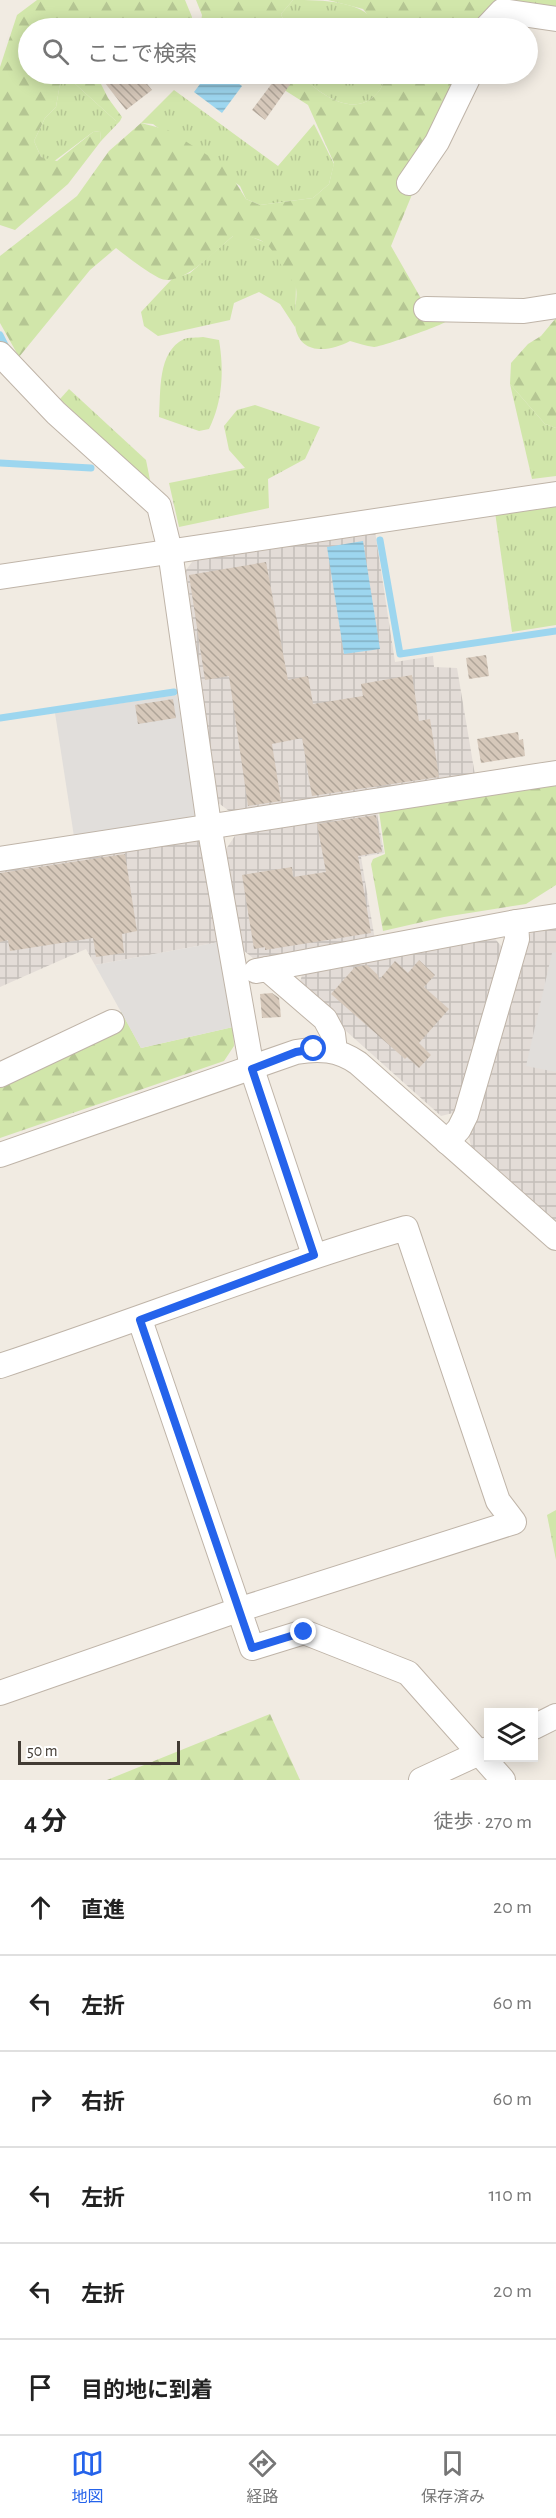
<!DOCTYPE html>
<html lang="ja">
<head>
<meta charset="utf-8">
<style>
  :root { --surface:#fff; --page:#f6f6f6; --text:#222; --muted:#767676; --line:#e0e0e0; --accent:#2563eb }
  body { margin:0; font-family:"Alegreya Sans","Noto Sans JP",sans-serif; background:var(--page); color:var(--text) }
  .controls { position:absolute; right:18px; bottom:18px; display:grid; overflow:hidden; border-radius:0px; box-shadow:0 3px 15px #0003 }
  .controls button { width:54px; height:54px; display:grid; place-items:center; padding:0; border:0; border-bottom:2px solid var(--line); background:var(--surface); color:var(--text); font:30px sans-serif }
  .scale { position:absolute; left:18px; bottom:15px; width:162px; box-sizing:border-box; padding-left:6px; border:3px solid #423b33; border-top:0; font-size:16px; line-height:21px; white-space:nowrap; color:#423b33; -webkit-text-stroke:4px #fff; paint-order:stroke }
  .stop { position:absolute; width:18px; height:18px; margin:-14px; border:4px solid #2563eb; border-radius:50%; background:#fff }
  .stop.end { background:#2563eb; border-color:#fff; box-shadow:0 2px 6px #0008 }
  .list { margin:0; padding:0; list-style:none }
  h2 { display:flex; justify-content:space-between; align-items:center; height:78px; margin:0; padding:0 24px; font-size:26px }
  h2 small { font-size:20px; font-weight:400; color:var(--muted) }
  .list li { display:grid; grid-template-columns:39px 1fr auto; gap:18px; align-items:center; box-sizing:border-box; height:96px; padding:0 24px; border-top:2px solid var(--line) }
  .list b { display:block; font-size:22px; white-space:nowrap }
  .list em { font-size:20px; font-style:normal; color:var(--muted) }
  .icon { flex:none; width:33px; height:33px; fill:none; stroke:currentColor; stroke-width:2; stroke-linecap:round; stroke-linejoin:round }
  .map { position:relative; flex:none; width:556px; height:1780px; overflow:hidden }
  .search { position:absolute; background:var(--surface); box-shadow:0 3px 15px #0003; left:18px; right:18px; top:18px; height:66px; display:flex; align-items:center; gap:15px; box-sizing:border-box; padding:0 21px; border-radius:33px; color:var(--muted); font-size:22px }
  .sheet { height:654px; background:var(--surface) }
  nav { display:flex; justify-content:space-around; align-items:center; box-sizing:border-box; height:84px; border-top:2px solid var(--line); background:var(--surface); font-size:16px; color:var(--muted) }
  nav a { display:grid; justify-items:center; gap:3px }
  nav .on { color:var(--accent) }
  .map>svg:first-child { display:block }
  .industrial { fill:url(#industrial-grid) }
  .grass { fill:url(#grass-tufts) }
  .forest { fill:url(#forest-firs) }
  .parking { fill:#e1dedb }
  .water { fill:url(#water-rules) }
  .lines { fill:none; stroke-linecap:round; stroke-linejoin:round }
  .stream { stroke:#9dd6ef; stroke-width:7 }
  .building { fill:url(#building-back-hatch) }
  .minor-casing { stroke:#bfb4a8; stroke-width:26 }
  .minor { stroke:#fff; stroke-width:24 }
  .route { stroke:#2563eb; stroke-width:8 }
</style>
</head>
<body>
<div class="map">
<svg width="556" height="1780" viewBox="0 0 556 1780">
  <defs>
    <pattern id="industrial-grid" width="8" height="8" patternUnits="userSpaceOnUse" patternTransform="scale(1.5)"><rect width="8" height="8" fill="#e3dcd7"/><path d="M0 4h8M4 0v8" fill="none" stroke="#c4beb9"/></pattern>
    <pattern id="grass-tufts" width="24" height="20" patternUnits="userSpaceOnUse" patternTransform="scale(1.5)"><rect width="24" height="20" fill="#d1e6aa"/><path d="M3 7l-1-3M5 7V3M7 7l1-3M15 17l-1-3M17 17v-4M19 17l1-3" fill="none" stroke="#b5c693"/></pattern>
    <pattern id="forest-firs" width="22" height="20" patternUnits="userSpaceOnUse" patternTransform="scale(1.5)"><rect width="22" height="20" fill="#d1e6aa"/><path d="M5 1l3.5 6h-7zM16 11l3.5 6h-7z" fill="#b5c693"/></pattern>
    <pattern id="water-rules" width="6" height="5" patternUnits="userSpaceOnUse" patternTransform="scale(1.5)"><rect width="6" height="5" fill="#9dd6ef"/><path d="M0 2.5h6" fill="none" stroke="#82afc2"/></pattern>
    <pattern id="building-back-hatch" width="6" height="6" patternUnits="userSpaceOnUse" patternTransform="scale(1.5)"><rect width="6" height="6" fill="#d6c8ba"/><path d="M-1 5l2 2M0 0l6 6M5-1l2 2" fill="none" stroke="#afa498"/></pattern>
  </defs>
  <rect width="100%" height="100%" fill="#f1ebe2"/>
  <g class="industrial">
    <polygon points="375,531 395,662 433,656 434,667 457,668 475,775 236,816 217,802 186,570 195,558"/>
    <polygon points="375,802 384,853 361,857 375,940 259,963 243,950 226,849 243,824"/>
    <polygon points="201,836 219,942 95,965 86,949 0,987 0,867"/>
    <polygon points="556,924 556,1222 471,1146 468,1133 526,937 538,927"/>
    <polygon points="492,935 506,952 461,1111 441,1116 298,988 303,972"/>
  </g>
  <g class="grass">
    <path d="M293,0C320,0 368,0 378,28H286L281,14Z"/>
    <path d="M299,74H383C385,84 380,92 372,98C348,116 318,92 299,74Z"/>
    <polygon points="61,77 72,81 116,121 120,121 101,141 100,131 93,132 53,162 41,157 34,141 45,118 56,107"/>
    <polygon points="174,90 278,166 314,124 334,164 329,184 313,198 260,205 246,199 240,186 153,124 141,123"/>
    <polygon points="233,236 249,236 269,244 296,285 295,327 280,304 259,292 234,303 230,320 158,336 144,326 141,312 172,279 190,273"/>
    <path d="M203,337L219,340C224,370 223,401 209,429L199,431L159,417C161,392 157,352 184,339C188,337 197,338 203,337Z"/>
    <polygon points="510,384 545,424 556,428 556,476 532,479"/>
    <polygon points="69,389 146,460 151,485 60,399"/>
    <polygon points="255,405 320,427 305,459 268,479 269,508 179,527 169,483 245,468 229,450 224,426 237,410"/>
    <polygon points="556,506 556,625 512,632 495,512"/>
    <polygon points="556,1510 556,1560 547,1515"/>
  </g>
  <g class="forest">
    <polygon points="37,0 185,0 192,17 191,28 137,28 134,26 132,28 28,28 28,74 96,74 108,98 122,117 120,121 116,121 72,81 61,78 56,107 45,118 34,141 41,157 57,161 93,132 100,131 101,141 68,184 15,230 0,225 0,67 17,15"/>
    <polygon points="196,0 293,0 281,14 286,28 200,28 202,15"/>
    <polygon points="328,0 556,0 556,13 479,28 378,28 363,9"/>
    <path d="M266,74H299C318,92 348,116 372,98C380,92 385,84 383,74H461L391,246L423,302L447,321C443,325 381,347 374,347C366,346 358,343 350,341C330,352 299,356 295,325C293,313 298,300 296,288C295,282 289,278 286,273C269,246 269,236 233,236C217,249 181,289 159,278C144,270 129,258 116,248L90,270L19,357L0,323V256L77,196L109,151L141,123L168,130L226,167L246,199L260,205L313,198L329,184L334,163L308,105L267,79Z"/>
    <polygon points="556,318 556,428 545,424 510,384 511,363 528,344 541,336"/>
    <polygon points="556,781 556,885 526,904 444,917 383,931 371,864 373,859 385,854 378,804"/>
    <polygon points="121,1011 141,1048 233,1027 234,1046 224,1061 0,1138 0,1085 120,1026"/>
    <polygon points="270,1714 300,1780 107,1780"/>
  </g>
  <g class="parking">
    <polygon points="177,695 198,824 75,843 55,713"/>
    <polygon points="219,942 233,1027 141,1048 95,965"/>
    <polygon points="556,952 556,1072 526,1066 552,953"/>
  </g>
  <g class="water">
    <polygon points="231,78 242,86 222,113 194,92 203,80"/>
    <polygon points="363,541 380,649 344,654 327,547"/>
  </g>
  <g class="lines">
    <g class="stream">
      <polyline points="0,335 7,349"/>
      <polyline points="0,463 91,468"/>
      <polyline points="380,540 400,654 556,631"/>
      <polyline points="0,718 174,692"/>
    </g>
  </g>
  <g class="building">
    <polygon points="98,74 139,74 152,90 126,110"/>
    <polygon points="279,74 296,76 265,120 252,110"/>
    <polygon points="266,562 288,680 308,676 313,704 363,696 361,684 412,675 419,721 430,719 439,777 312,796 302,738 272,744 281,801 248,806 229,676 205,680 189,575"/>
    <polygon points="486,655 489,676 469,679 466,658"/>
    <polygon points="173,699 176,718 138,724 135,705"/>
    <polygon points="518,732 519,740 523,739 525,756 481,763 477,739"/>
    <polygon points="376,815 382,852 358,856 371,933 265,950 265,947 254,949 242,875 292,867 293,877 326,872 317,824"/>
    <polygon points="125,854 137,931 122,934 124,953 96,957 93,938 10,951 8,940 0,942 0,873"/>
    <polygon points="419,960 435,975 424,987 449,1009 419,1043 431,1055 419,1068 407,1057 405,1059 331,994 355,967 367,965 378,975 379,980 395,961 408,973"/>
    <polygon points="272,993 279,998 281,1017 262,1018 260,994"/>
  </g>
  <g class="lines">
    <defs>
      <g id="minor">
        <polyline points="486,28 502,11 556,19"/>
        <polyline points="409,183 437,142 470,74"/>
        <polyline points="426,309 524,311 556,306"/>
        <polyline points="0,354 56,413 159,506 170,551 209,825 252,1069 314,1255"/>
        <polyline points="0,577 556,494"/>
        <polyline points="0,859 556,773"/>
        <polyline points="267,969 516,922"/>
        <polyline points="256,971 267,969 325,1019 333,1034 335,1051"/>
        <polyline points="0,1075 112,1022"/>
        <polyline points="447,1142 459,1129 466,1115 517,939 516,922 556,916"/>
        <path d="M0,1155L296,1052C319,1048 338,1049 358,1063L556,1238"/>
        <polyline points="140,1320 252,1648 304,1632 408,1673 503,1780"/>
        <path d="M0,1366C136,1321 269,1268 406,1228L498,1501L514,1522L238,1610L0,1693"/>
        <polyline points="534,1727 556,1716"/>
        <polyline points="421,1780 488,1749"/>
      </g>
    </defs>
    <use href="#minor" class="minor-casing"/>
    <use href="#minor" class="minor"/>
  </g>
  <g class="lines">
    <polyline class="route" points="304,1632 252,1648 140,1320 314,1255 252,1069 296,1052 314,1049"/>
  </g>
</svg>
<div class="controls">
<button><svg class="icon" aria-label="layers" viewBox="0 0 24 24"><path d="M12 4l9 5-9 5-9-5zM3 14l9 5 9-5"/></svg></button>
</div>
<div class="scale">50 m</div>
<div class="stop" style="left:314px;top:1049px"></div>
<div class="stop end" style="left:304px;top:1632px"></div>
<div class="search"><svg class="icon" aria-label="search" viewBox="0 0 24 24"><circle cx="10" cy="10" r="6"/><path d="M15 15l6 6"/></svg>ここで検索</div>
</div>
<section class="sheet">
<h2>4 分<small>徒歩 · 270 m</small></h2>
<ul class="list">
<li><svg class="icon" aria-label="ahead" viewBox="0 0 24 24"><path d="M12 20V5M6 11l6-6 6 6"/></svg><div><b>直進</b></div><em>20 m</em></li>
<li><svg class="icon" aria-label="left" viewBox="0 0 24 24"><path d="M17 20v-9H6M10 6l-5 5 5 5"/></svg><div><b>左折</b></div><em>60 m</em></li>
<li><svg class="icon" aria-label="right" viewBox="0 0 24 24"><path d="M7 20v-9h11M14 6l5 5-5 5"/></svg><div><b>右折</b></div><em>60 m</em></li>
<li><svg class="icon" aria-label="left" viewBox="0 0 24 24"><path d="M17 20v-9H6M10 6l-5 5 5 5"/></svg><div><b>左折</b></div><em>110 m</em></li>
<li><svg class="icon" aria-label="left" viewBox="0 0 24 24"><path d="M17 20v-9H6M10 6l-5 5 5 5"/></svg><div><b>左折</b></div><em>20 m</em></li>
<li><svg class="icon" aria-label="arrive" viewBox="0 0 24 24"><path d="M6 21V4h12l-3 4 3 4H6"/></svg><div><b>目的地に到着</b></div></li>
</ul>
</section>
<nav>
<a class="on"><svg class="icon" aria-label="map" viewBox="0 0 24 24"><path d="M3 6l6-2 6 2 6-2v14l-6 2-6-2-6 2zM9 4v14M15 6v14"/></svg>地図</a>
<a><svg class="icon" aria-label="directions" viewBox="0 0 24 24"><path d="M12 3l9 9-9 9-9-9zM9 14v-3h6M13 9l2 2-2 2"/></svg>経路</a>
<a><svg class="icon" aria-label="saved" viewBox="0 0 24 24"><path d="M7 4h10v16l-5-4-5 4z"/></svg>保存済み</a>
</nav>
</body>
</html>
